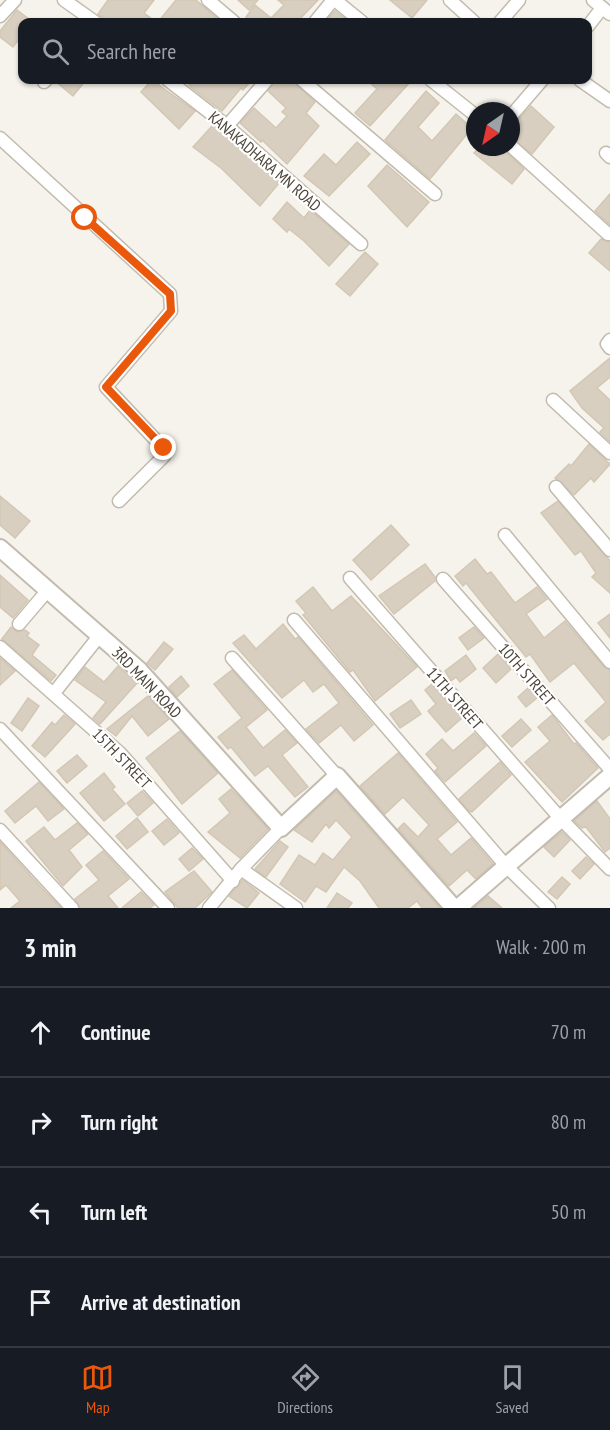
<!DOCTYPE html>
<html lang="en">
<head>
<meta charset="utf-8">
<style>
  :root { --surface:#171b24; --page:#242831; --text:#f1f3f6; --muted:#9ea1a6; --line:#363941; --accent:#ea580c }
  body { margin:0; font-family:"PT Sans Narrow",sans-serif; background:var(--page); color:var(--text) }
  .compass { position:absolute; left:466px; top:102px; width:54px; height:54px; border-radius:50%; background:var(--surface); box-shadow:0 2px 4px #0004; rotate:214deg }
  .stop { position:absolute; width:18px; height:18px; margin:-14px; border:4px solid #ea580c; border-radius:50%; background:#fff }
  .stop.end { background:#ea580c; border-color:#fff; box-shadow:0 2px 6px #0008 }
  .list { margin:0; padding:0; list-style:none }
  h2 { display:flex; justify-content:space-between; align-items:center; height:78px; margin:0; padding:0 24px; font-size:26px }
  h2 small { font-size:20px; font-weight:400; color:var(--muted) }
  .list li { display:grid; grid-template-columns:39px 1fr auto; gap:18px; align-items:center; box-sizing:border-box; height:90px; padding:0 24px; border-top:2px solid var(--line) }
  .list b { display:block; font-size:22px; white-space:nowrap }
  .list em { font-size:20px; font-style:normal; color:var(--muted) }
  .icon { flex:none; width:33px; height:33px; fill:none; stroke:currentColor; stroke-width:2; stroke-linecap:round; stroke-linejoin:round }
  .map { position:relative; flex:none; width:610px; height:908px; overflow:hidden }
  .search { position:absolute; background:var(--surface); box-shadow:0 2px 4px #0004; left:18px; right:18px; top:18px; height:66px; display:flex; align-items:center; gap:15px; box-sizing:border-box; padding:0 21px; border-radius:12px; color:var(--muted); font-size:22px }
  .sheet { height:438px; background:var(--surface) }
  nav { display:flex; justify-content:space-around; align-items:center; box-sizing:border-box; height:84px; border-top:2px solid var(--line); background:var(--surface); font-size:16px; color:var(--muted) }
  nav a { display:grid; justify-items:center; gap:3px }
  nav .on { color:var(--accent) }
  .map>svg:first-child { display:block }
  .building { fill:#d8cfc1; stroke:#d3c7b4; stroke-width:1.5 }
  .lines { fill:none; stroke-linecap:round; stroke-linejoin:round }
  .minor-casing { stroke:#c2bbae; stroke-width:15 }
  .tertiary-casing { stroke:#c2bbae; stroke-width:20 }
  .minor { stroke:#fff; stroke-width:12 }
  .tertiary { stroke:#fff; stroke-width:16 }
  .route { stroke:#ea580c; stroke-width:8 }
  .labels { text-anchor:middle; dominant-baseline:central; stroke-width:4.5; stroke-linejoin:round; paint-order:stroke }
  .street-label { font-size:16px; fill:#4b4439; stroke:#fff }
</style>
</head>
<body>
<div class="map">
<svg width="610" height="908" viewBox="0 0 610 908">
  <rect width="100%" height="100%" fill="#f6f3ec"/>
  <g class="building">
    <polygon points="108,0 154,0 144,13 156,22 108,22 98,14"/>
    <polygon points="176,0 196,0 221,22 158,22"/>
    <polygon points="238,0 258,0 249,10"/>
    <polygon points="278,0 318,0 297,22 252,22 246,17 255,5 271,18 284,5"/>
    <polygon points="390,0 427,0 412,18"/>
    <polygon points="17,10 33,22 22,22 22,35 13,47 0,37 0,31"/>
    <polygon points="335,11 350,22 325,22"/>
    <polygon points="54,80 86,80 73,96"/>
    <polygon points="152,80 195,111 179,129 141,92"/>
    <polygon points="185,80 252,80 243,90 241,88 222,111 192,88"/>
    <polygon points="275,80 291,80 315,102 306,113 319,126 287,164 262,140 261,142 240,123 254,108 276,128 287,116 282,112 286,108 268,91"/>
    <polygon points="367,80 412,80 370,126 355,113 377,89"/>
    <polygon points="426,91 439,103 418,127 432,141 456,114 472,128 430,179 385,140"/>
    <polygon points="531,106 554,127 532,154 511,138 511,124 517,121"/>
    <polygon points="213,125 279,183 260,206 221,168 193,147"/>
    <polygon points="357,142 370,154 329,196 304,176 324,154 336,165"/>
    <polygon points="480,147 501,147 524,169 512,184 474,153"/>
    <polygon points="387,165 429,202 407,227 368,186"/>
    <polygon points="610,194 610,225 595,211"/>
    <polygon points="287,202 304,218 310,210 349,244 329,266 304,241 289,229 287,232 273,219"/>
    <polygon points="601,239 610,242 610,271 589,253"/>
    <polygon points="365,252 378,264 350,296 336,284"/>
    <polygon points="610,358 610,377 597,388 610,400 610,442 600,432 604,428 582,408 570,391"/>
    <polygon points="589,444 610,464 594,482 591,478 574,495 555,478 569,464 571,466"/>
    <polygon points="0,496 30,521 15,538 0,525"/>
    <polygon points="558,501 610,561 610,593 592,577 596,573 581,551 575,555 541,513"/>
    <polygon points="391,525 409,545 371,580 353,560"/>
    <polygon points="475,559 487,574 491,572 515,603 537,587 547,599 526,614 544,638 565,621 604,667 610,670 610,734 603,740 585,721 606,702 574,663 550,682 530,654 526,657 466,583 463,586 455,576"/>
    <polygon points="425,564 435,577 435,581 394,614 379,596"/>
    <polygon points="0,575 28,600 13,618 0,607"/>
    <polygon points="313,587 332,611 351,596 417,667 375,701 353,670 350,672 303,615 306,613 296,601"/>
    <polygon points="610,614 610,638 598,623"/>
    <polygon points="283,624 295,639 298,637 373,725 354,741 341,725 319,743 306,729 339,703 324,684 313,692 304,680 282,698 233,643 244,635 256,649"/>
    <polygon points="11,627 17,632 25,630 29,633 27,636 39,645 32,655 56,675 51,681 2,639"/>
    <polygon points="474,627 484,638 468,650 459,638"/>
    <polygon points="164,642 173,649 155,670 147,663"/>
    <polygon points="498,654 511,669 496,683 483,668"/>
    <polygon points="466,655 476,669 460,682 456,677 451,681 445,671"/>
    <polygon points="0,658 15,671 0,685"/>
    <polygon points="118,666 137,683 100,724 93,718 106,702 75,680 85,667 104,682"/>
    <polygon points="232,670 267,710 246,727 263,748 285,730 297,743 282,755 308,787 295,797 268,766 255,776 231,747 228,749 218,737 242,718 214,684"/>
    <polygon points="181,676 189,686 177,697 169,687"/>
    <polygon points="432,684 462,718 446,732 428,711 436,704 425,690"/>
    <polygon points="528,688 537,698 526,707 518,697"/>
    <polygon points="148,696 169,719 148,736 132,716 116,736 107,729"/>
    <polygon points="28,698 39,706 22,731 11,723"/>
    <polygon points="411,700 421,714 400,728 390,714"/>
    <polygon points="64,715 75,724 45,757 32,746 52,722 55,725"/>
    <polygon points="552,715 574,744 576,743 598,768 562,802 525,762 550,741 538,727"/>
    <polygon points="521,719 531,730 512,747 502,736"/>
    <polygon points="180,731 218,773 182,804 146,758"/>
    <polygon points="474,733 486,746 445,782 435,771 438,768 426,754 442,739 453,751"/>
    <polygon points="398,753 457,822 437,839 451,855 471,838 493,864 476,879 467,870 449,886 398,829 404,823 418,837 429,825 403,797 385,814 360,786"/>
    <polygon points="77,755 87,766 67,783 57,771"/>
    <polygon points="500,762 511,775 472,812 469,811 459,799"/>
    <polygon points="104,773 115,787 112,789 125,804 104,821 80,793"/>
    <polygon points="39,782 64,809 48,821 36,806 15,823 5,811"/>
    <polygon points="231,789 268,829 240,858 208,832 230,813 219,799"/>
    <polygon points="142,791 153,803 138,816 127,803"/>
    <polygon points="336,791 440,908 422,908 417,901 408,908 379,908 360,881 344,867 326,892 316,886 305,902 280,884 299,855 315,865 323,853 333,860 352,837 336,820 329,828 326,824 312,842 294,830"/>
    <polygon points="597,801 610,819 610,848 605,852 586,827 582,828 574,821"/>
    <polygon points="137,818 148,832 127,849 116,836"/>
    <polygon points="167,819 179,833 164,845 152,831"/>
    <polygon points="77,823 88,834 69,850 82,867 63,886 26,841 44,827 55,840"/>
    <polygon points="562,832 570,840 554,857 544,847"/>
    <polygon points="280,841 288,847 266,877 255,869"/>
    <polygon points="0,842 38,884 61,908 11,908 20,901 6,885 0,890"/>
    <polygon points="192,848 203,859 189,871 179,859"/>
    <polygon points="103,851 129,879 108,896 118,908 80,908 75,899 99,880 86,865"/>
    <polygon points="586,857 594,864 580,879 572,871"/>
    <polygon points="194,871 212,892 195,908 178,908 165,892"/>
    <polygon points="562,877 570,884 557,899 548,892"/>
    <polygon points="243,880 259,893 247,908 229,896"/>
    <polygon points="141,892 154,905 150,908 122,908"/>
    <polygon points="337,893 352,903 348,908 327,908"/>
    <polygon points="488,896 502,908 474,908"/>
  </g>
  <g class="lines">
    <defs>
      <g id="minor">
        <polyline points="64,0 95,22"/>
        <polyline points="208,0 234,22"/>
        <polyline points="335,0 362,22"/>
        <polyline points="450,0 474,22"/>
        <polyline points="593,0 610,14"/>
        <polyline points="0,16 15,0"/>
        <polyline points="315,22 333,0"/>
        <polyline points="500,22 519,0"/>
        <polyline points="588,26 602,8"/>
        <polyline points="168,80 227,126 361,244"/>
        <polyline points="302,80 435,194"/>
        <polyline points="431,80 475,115"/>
        <polyline points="580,80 610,101"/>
        <polyline points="44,82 46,80"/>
        <polyline points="511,116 542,80"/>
        <polyline points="227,126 267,80"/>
        <polyline points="0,138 170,294 171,311 106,387 166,451 164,456 119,501"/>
        <polyline points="511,146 608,234"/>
        <polyline points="606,153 610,157"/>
        <polyline points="610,340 607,344 610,348"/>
        <polyline points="553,400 610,453"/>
        <polyline points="556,487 610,550"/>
        <polyline points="505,535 610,662"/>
        <polyline points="350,578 560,818 610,869"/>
        <polyline points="443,579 610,769"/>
        <polyline points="294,620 507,867 549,908"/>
        <polyline points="19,624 48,590"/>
        <polyline points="0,647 120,753 233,881"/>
        <polyline points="232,658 337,776"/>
        <polyline points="54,693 100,635"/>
        <polyline points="0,729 168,908"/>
        <polyline points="0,830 72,908"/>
        <polyline points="241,869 296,908"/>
        <polyline points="209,908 241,869 281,828"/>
      </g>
      <g id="tertiary">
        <polyline points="0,548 139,670 281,828 337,776 454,908"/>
        <polyline points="458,908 610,776"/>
      </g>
    </defs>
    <use href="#minor" class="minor-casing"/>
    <use href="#tertiary" class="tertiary-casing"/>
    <use href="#minor" class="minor"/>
    <use href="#tertiary" class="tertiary"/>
  </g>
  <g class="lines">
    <polyline class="route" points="85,218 170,294 171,311 106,387 164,448"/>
  </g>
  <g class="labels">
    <g class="street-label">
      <text transform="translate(265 161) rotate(41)">KANAKADHARA MN ROAD</text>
      <text transform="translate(527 674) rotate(49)">10TH STREET</text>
      <text transform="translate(147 682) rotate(46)">3RD MAIN ROAD</text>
      <text transform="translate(455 698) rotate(49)">11TH STREET</text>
      <text transform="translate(122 758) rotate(46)">15TH STREET</text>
    </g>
  </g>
</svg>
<svg class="compass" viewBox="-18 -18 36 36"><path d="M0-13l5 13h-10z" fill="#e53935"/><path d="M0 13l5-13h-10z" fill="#9ea1a6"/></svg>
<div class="stop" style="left:85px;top:218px"></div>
<div class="stop end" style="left:164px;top:448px"></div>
<div class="search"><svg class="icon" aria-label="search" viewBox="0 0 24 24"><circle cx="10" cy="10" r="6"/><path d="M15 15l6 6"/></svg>Search here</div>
</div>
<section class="sheet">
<h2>3 min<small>Walk · 200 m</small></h2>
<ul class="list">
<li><svg class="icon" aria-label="ahead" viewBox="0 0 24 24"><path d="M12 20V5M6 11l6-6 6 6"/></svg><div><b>Continue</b></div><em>70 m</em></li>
<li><svg class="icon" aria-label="right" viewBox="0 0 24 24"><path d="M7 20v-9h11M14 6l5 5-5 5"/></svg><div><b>Turn right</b></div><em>80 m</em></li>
<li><svg class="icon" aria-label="left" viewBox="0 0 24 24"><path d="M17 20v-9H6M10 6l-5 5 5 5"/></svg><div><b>Turn left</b></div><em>50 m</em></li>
<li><svg class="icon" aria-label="arrive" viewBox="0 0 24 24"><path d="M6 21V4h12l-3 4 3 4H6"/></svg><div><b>Arrive at destination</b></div></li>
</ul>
</section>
<nav>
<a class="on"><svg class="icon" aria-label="map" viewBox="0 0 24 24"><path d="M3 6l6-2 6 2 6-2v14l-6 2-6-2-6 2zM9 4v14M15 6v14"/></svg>Map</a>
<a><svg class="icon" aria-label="directions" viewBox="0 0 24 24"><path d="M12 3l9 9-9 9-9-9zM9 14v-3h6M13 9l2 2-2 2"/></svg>Directions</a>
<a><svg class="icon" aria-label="saved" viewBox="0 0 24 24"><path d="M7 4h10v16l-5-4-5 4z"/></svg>Saved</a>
</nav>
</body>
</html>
